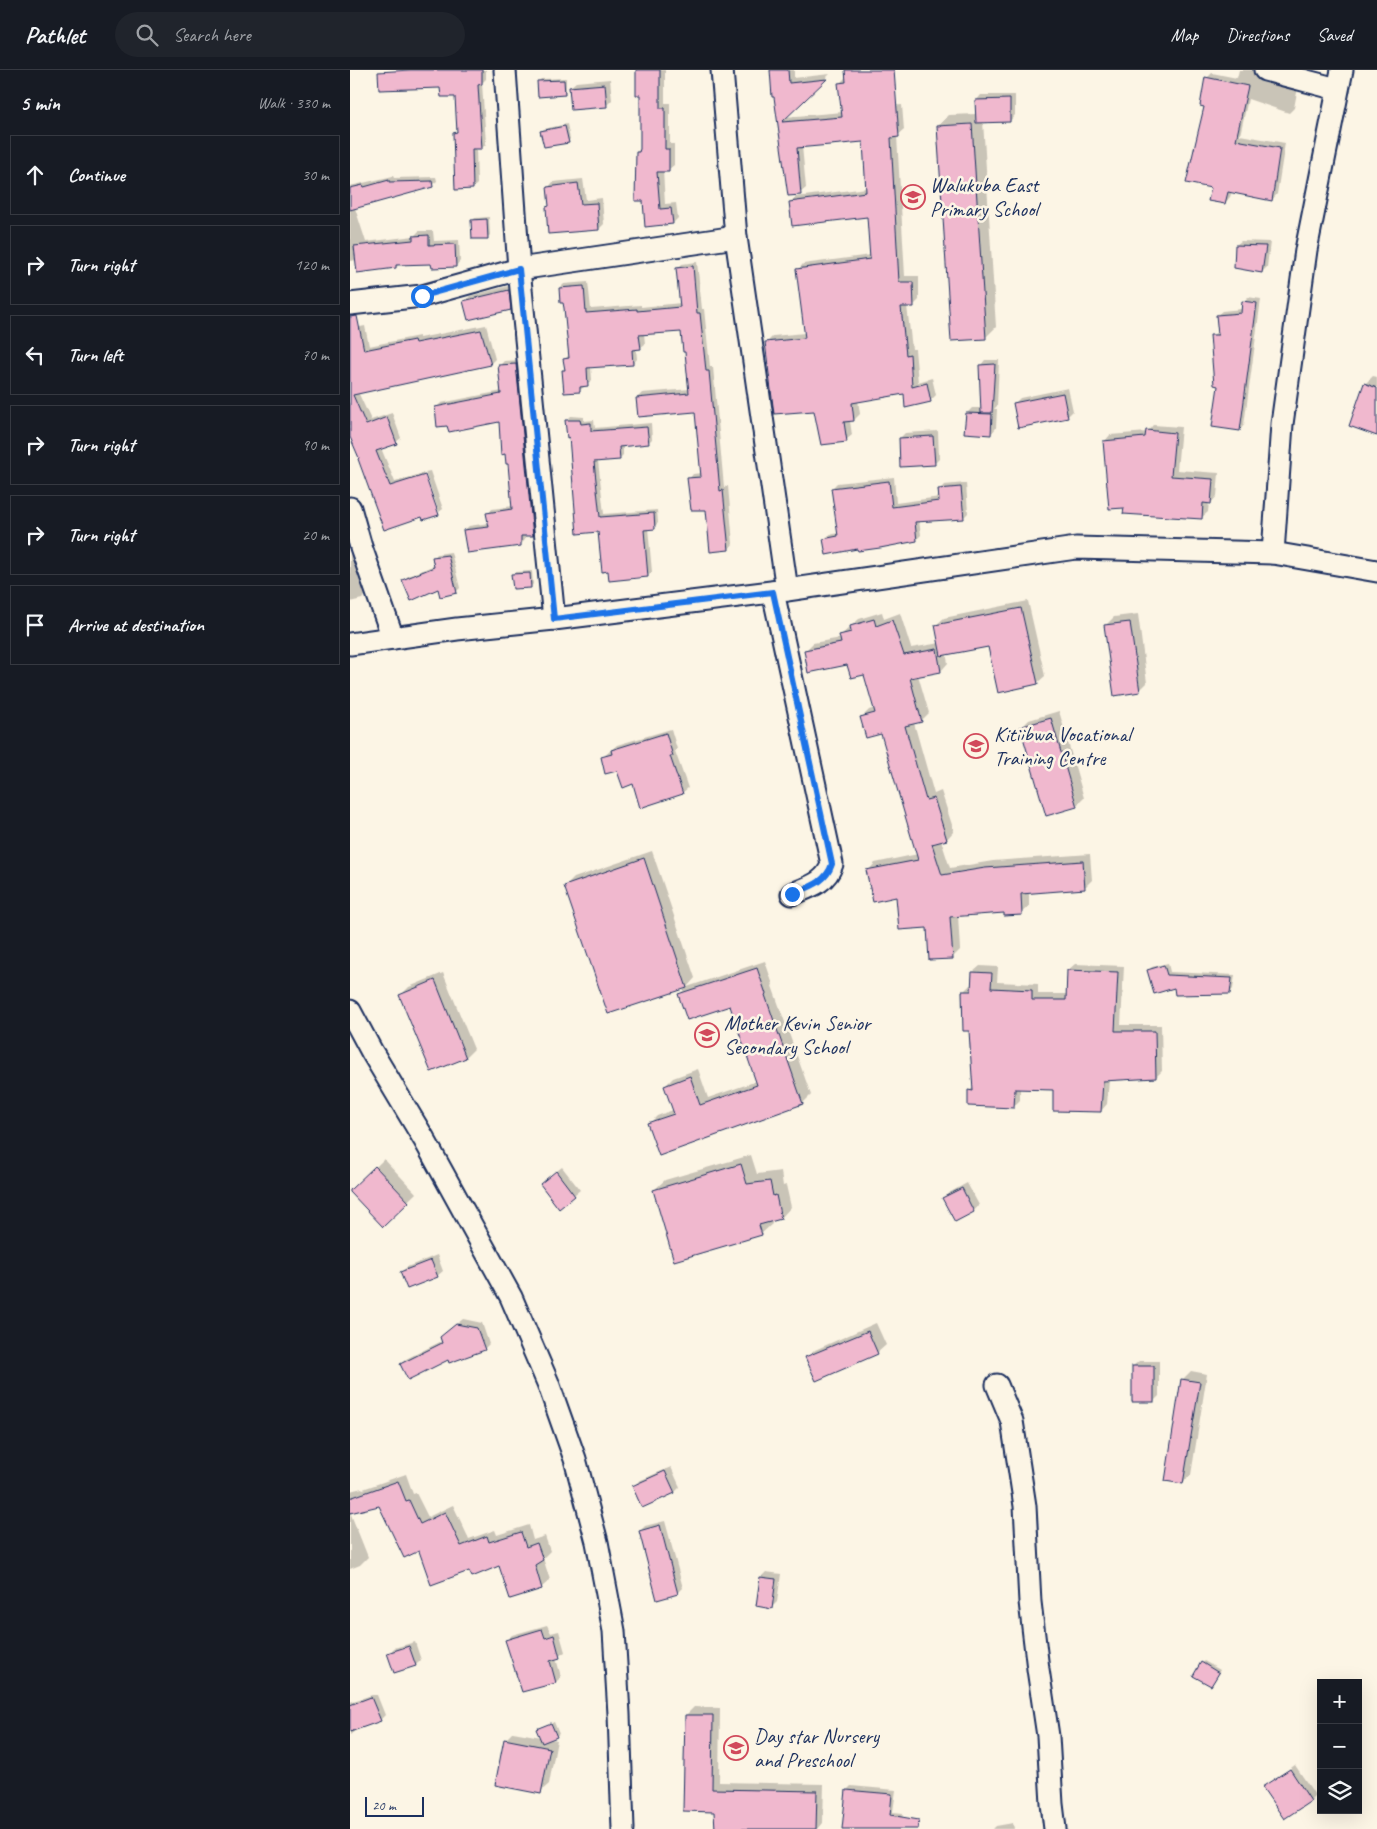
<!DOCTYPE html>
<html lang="en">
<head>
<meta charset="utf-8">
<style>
  :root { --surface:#171b24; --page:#20242c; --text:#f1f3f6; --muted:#9ea1a6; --line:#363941 }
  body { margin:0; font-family:Caveat,sans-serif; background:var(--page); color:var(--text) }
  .controls { position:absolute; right:15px; bottom:15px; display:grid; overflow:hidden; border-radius:0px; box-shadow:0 5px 20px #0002 }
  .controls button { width:45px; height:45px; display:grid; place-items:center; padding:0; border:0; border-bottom:1px solid var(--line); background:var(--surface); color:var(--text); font:25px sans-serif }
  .scale { position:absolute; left:15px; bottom:12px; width:59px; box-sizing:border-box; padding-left:5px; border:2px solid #1b2f5e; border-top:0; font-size:14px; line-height:18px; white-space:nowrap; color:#1b2f5e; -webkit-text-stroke:4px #fcf5e5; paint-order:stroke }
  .stop { position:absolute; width:15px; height:15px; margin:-11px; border:4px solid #1a73e8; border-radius:50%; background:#fff }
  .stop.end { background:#1a73e8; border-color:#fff; box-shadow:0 1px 5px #0008 }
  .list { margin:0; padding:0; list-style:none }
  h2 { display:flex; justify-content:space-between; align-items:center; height:65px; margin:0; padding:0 20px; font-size:21px }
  h2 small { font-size:16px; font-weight:400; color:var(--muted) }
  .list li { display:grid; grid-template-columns:32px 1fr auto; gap:15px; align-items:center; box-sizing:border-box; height:80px; margin:0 10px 10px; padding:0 10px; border:1px solid var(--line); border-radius:0px }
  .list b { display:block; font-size:19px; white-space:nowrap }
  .list em { font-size:16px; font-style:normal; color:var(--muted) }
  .icon { flex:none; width:28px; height:28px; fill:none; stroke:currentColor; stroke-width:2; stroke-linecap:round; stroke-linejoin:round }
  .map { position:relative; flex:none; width:1027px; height:1759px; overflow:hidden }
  header { display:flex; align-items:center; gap:30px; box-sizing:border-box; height:70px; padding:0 25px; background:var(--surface); border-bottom:1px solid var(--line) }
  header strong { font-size:24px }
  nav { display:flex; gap:28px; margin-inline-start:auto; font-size:18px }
  .search { width:350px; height:45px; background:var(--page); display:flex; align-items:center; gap:12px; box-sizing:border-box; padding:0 18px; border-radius:28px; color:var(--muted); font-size:19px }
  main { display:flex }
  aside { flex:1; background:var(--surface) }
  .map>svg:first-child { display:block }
  .shadow { fill:#0003 }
  .building { fill:#f0b8ce; stroke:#1b2f5e }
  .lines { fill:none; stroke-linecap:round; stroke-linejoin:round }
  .minor-casing { stroke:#1b2f5e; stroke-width:25 }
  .minor { stroke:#fcf5e5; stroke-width:21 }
  .route { stroke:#1a73e8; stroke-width:6 }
  .labels { text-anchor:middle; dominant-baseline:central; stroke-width:5; stroke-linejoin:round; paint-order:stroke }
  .poi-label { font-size:21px; fill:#1b2f5e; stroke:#fcf5e5; text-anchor:start }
</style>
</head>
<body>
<header>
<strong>Pathlet</strong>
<div class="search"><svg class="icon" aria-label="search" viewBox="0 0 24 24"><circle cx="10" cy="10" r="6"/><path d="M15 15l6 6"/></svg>Search here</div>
<nav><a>Map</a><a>Directions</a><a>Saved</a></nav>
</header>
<main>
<aside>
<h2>5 min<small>Walk · 330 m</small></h2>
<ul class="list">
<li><svg class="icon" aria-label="ahead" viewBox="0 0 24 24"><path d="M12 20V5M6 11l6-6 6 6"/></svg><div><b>Continue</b></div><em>30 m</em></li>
<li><svg class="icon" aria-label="right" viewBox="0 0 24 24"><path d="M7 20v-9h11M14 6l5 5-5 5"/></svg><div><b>Turn right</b></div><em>120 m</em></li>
<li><svg class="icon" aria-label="left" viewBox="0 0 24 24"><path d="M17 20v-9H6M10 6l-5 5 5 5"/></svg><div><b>Turn left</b></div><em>70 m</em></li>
<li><svg class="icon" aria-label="right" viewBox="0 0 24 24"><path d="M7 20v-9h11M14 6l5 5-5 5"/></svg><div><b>Turn right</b></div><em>90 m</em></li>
<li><svg class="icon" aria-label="right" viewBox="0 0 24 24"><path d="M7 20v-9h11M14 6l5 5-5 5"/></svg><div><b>Turn right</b></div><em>20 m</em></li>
<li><svg class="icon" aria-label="arrive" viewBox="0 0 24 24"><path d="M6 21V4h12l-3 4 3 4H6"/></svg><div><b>Arrive at destination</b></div></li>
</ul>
</aside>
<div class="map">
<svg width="1027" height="1759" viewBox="0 0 1027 1759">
  <rect width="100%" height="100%" fill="#fcf5e5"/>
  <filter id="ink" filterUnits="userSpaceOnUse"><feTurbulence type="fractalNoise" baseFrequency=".02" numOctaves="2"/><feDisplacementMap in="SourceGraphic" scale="10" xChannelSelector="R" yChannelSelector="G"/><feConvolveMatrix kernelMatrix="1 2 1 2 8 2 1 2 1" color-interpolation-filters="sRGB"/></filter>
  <g filter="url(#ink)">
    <g class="shadow">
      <polygon points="60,0 136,0 136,9 132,13 136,74 132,78 126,78 127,114 123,118 104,63 108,60 106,25"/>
      <polygon points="287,0 315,0 315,33 320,33 320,74 324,74 324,95 318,100 313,100 315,134 326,133 328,148 323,153 296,156 287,82 291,78 291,24"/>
      <polygon points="421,0 444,0 444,8 480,4 435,47 493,42 490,13 496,7 496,0 538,0 540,36 552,35 554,60 547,66 555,206 569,206 569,230 563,236 557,236 562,279 565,279 568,312 582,308 586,325 580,331 555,322 508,330 510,344 504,350 500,351 502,365 496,370 465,340 417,272 423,266 455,263 448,200 453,194 521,185 519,145 440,132 446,127 517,118 514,71 452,76 456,118 450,123 439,125"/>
      <polygon points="889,0 908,0 906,9 948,17 944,38 939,43 898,29 890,65 935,73 927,124 922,130 882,121 880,127 875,133 862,117 855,36 857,8 862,3 887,8"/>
      <polygon points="216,8 216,22 214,24 188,12 191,9"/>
      <polygon points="260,9 262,30 256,36 220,17 226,12"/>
      <polygon points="631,25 665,25 665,45 660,51 633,51 646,257 635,268 588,56 599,45 627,44 626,31"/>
      <polygon points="217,54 220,69 218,71 192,61 194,59"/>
      <polygon points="43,106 44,108 86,107 87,111 82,115 5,138 16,172 64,166 69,161 83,161 84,171 109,170 110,191 106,196 83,193 49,194 46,197 7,190 0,191 0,116"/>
      <polygon points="233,109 236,130 252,128 254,154 249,159 198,137 200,135 198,118 203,112"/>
      <polygon points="139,147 140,165 138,167 123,150 125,148"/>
      <polygon points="891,171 920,172 917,197 912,202 886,175"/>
      <polygon points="347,192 352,239 354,239 360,297 363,297 374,417 378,416 383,474 379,479 339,409 343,404 352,403 346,340 287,328 292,323 340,319 336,281 332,260 294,263 295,274 290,278 286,278 287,289 283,294 241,297 242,310 229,321 213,301 216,298 215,289 220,284 215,238 210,218 214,214 238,212 241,239 291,235 291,237 331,233 328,198 332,194"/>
      <polygon points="163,215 165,233 160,239 115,231 120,226"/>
      <polygon points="898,227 911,229 894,355 890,360 861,266 869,261 867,245 872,241 892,239 893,232"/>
      <polygon points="136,255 145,289 140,294 8,322 21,350 42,343 51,368 46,372 31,378 45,412 73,403 87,442 89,442 73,445 35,458 10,388 0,364 0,259 15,256 19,276 69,266 69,268"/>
      <polygon points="170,290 187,461 183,465 175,464 175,470 171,474 114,460 119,456 139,453 138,444 142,439 163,436 159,392 150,351 87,337 91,333 152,321 149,296 154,291"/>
      <polygon points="635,290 649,290 647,336 644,339 647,339 646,358 641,364 617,343 622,338 632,338 630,296"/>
      <polygon points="1023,306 1027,307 1027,365 1015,314"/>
      <polygon points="718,318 723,341 718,346 665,333 670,328"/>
      <polygon points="221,346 234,347 234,351 244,350 245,358 301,353 302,369 298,373 273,375 273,385 269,389 248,391 254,444 307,440 308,453 304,457 298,458 302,502 298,506 249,461 220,366 217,350"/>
      <polygon points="803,355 831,357 827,400 869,403 867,426 861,433 859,432 858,442 851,448 775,437 754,372 760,365 797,362"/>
      <polygon points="588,361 589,389 584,394 550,368 555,363"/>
      <polygon points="80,401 93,439 89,442 75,402"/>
      <polygon points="544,407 546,433 590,427 589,420 594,415 616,413 618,443 613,448 569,450 571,465 566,470 474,470 479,465 489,463 482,418 487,413"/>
      <polygon points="0,473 17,524 12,529 0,532"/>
      <polygon points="101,482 110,518 106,522 54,510 58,506 85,495 84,488 87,484"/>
      <polygon points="182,501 183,514 181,517 163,504 165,502"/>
      <polygon points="678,531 695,606 687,613 639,575 596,583 598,593 591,601 568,605 579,643 571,651 564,653 584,724 591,721 604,761 597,769 591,770 600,798 643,791 740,784 742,810 734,818 679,822 679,836 671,843 655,842 608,845 610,880 602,888 578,857 547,826 518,801 525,793 568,784 532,663 512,647 519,640 525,638 515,603 498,594 456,580 463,573 491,568 490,566 509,549 532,542 534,549 550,543 561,578 590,573 586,555 594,548"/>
      <polygon points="788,544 797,613 789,621 756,555 764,547"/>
      <polygon points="709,641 734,728 726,736 671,658 679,650"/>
      <polygon points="321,659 327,679 325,681 338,718 332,723 284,713 253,687 267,675"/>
      <polygon points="302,781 345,908 337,917 259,943 216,816 224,808"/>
      <polygon points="415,891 423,915 422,916 461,1025 453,1033 299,1054 307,1046 323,1040 315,1016 323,1008 348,999 358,1028 407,1011 381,935 329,925 337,917"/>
      <polygon points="818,893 820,902 885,905 883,919 880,923 826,917 799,900 802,897"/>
      <polygon points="725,894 774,896 771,955 811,955 812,1001 806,1007 759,1010 757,1034 751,1041 705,1018 670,1018 670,1030 664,1036 619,1021 624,1017 620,960 614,921 620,915 623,915 623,902 630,896 648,897 647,912 688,914 688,924 717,924 718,900"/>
      <polygon points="93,903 124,979 116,987 81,1000 51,925 59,917"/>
      <polygon points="401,1085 407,1104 431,1101 433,1116 436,1115 441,1137 431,1148 421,1150 422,1154 411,1164 304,1120 315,1110"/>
      <polygon points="34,1089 66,1123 33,1155 1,1121"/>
      <polygon points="212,1097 230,1120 209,1137 197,1109"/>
      <polygon points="617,1113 629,1135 624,1141 605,1150 593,1128 599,1123"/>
      <polygon points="87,1185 93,1201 87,1206 51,1202 57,1197"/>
      <polygon points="113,1249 132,1253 139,1274 134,1279 99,1288 51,1294 56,1289 92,1271 97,1262"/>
      <polygon points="526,1253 536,1275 527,1283 457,1288 465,1280"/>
      <polygon points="789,1291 809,1291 809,1326 804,1331 783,1296"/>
      <polygon points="841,1301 857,1304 841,1405 832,1413 832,1310"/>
      <polygon points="321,1397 330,1417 325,1422 284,1416 289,1411"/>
      <polygon points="56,1404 63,1424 66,1423 78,1447 103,1435 119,1469 145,1460 147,1465 179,1455 183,1470 195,1466 200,1481 193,1488 200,1510 192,1517 161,1527 150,1495 120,1499 69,1480 30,1434 0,1442 0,1421 12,1418 13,1419"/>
      <polygon points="0,1442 18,1487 10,1495 0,1499"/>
      <polygon points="315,1451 333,1518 328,1523 290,1461 295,1456"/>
      <polygon points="416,1502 431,1504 427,1532 422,1537 411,1507"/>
      <polygon points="197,1555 201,1563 209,1561 215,1582 206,1588 211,1607 206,1612 157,1570 162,1565"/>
      <polygon points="65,1572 71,1590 66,1595 39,1584 44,1578"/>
      <polygon points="854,1591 870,1600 863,1613 852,1593"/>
      <polygon points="22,1625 27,1625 35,1645 30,1650 7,1659 0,1665 0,1632"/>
      <polygon points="344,1637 370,1638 369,1712 474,1714 473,1753 468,1759 403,1759 370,1740 335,1740 336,1645"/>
      <polygon points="204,1652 209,1664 200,1669 207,1670 199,1714 190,1722 155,1670 163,1662 191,1667 188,1659"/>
      <polygon points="945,1695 965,1725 960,1730 914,1717"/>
      <polygon points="501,1716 546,1720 543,1742 553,1743 551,1757 550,1759 493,1759 497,1720"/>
      <polygon points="663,1753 664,1759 643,1759 646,1756"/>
    </g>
    <g class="building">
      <polygon points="60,0 132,0 132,14 128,15 132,79 122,79 123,119 105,120 103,63 107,62 105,27 91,27 90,18 29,20 28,2"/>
      <polygon points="286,0 310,0 310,38 315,38 315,79 319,79 319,102 307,102 310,139 321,138 323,154 295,157 293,131 285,131 286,82 289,82 290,79 290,25 286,25"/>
      <polygon points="420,0 438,0 439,13 477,9 432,52 492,47 488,13 496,12 495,0 544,0 549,67 541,68 549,212 563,212 564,237 551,237 556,285 560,284 562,317 577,313 581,332 555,338 554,324 502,333 504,351 494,352 497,372 471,375 464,341 424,344 415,272 455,268 446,199 520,189 517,147 442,156 439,132 516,122 513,72 447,78 451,125 438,126 424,27 422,27"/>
      <polygon points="855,7 898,16 886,70 930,78 922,131 878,122 875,134 858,131 861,118 836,113 854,37 850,36"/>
      <polygon points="214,10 215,25 188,27 187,11"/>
      <polygon points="255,14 257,37 221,40 219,17"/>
      <polygon points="660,29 660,52 626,53 625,30"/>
      <polygon points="622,54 636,269 601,271 587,56"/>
      <polygon points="215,56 219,73 194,77 190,61"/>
      <polygon points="39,110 39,112 82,111 83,117 0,140 0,118 13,115 14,117"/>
      <polygon points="228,113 231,134 247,133 249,160 198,164 196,137 199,136 197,117"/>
      <polygon points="137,149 138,169 122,169 121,150"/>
      <polygon points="79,165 79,175 105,174 106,197 82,198 81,194 46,195 46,198 7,203 4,176 63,170 63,166"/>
      <polygon points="885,175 916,176 912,203 884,198"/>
      <polygon points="343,196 347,243 350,243 356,301 359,301 370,421 373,420 379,480 360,482 356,440 341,440 337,408 351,407 345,342 288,347 286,328 339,323 335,282 333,282 331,262 289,265 291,279 282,280 283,295 237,298 238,316 230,317 230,322 214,323 212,300 215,300 213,289 219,288 214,238 213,233 210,233 209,218 234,216 236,243 287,239 287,241 330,237 326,198"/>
      <polygon points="159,220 161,240 118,250 113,231"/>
      <polygon points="892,231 907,233 890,361 862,357 868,316 864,315 860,265 868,265 866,245 891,243"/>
      <polygon points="7,246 14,280 64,270 65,273 131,260 141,295 3,325 16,355 37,347 47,374 26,381 40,416 75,405 89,445 73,450 72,447 34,460 8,389 9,388 0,367 0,247"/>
      <polygon points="166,294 183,466 171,466 171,476 117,483 113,460 139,457 136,443 162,439 158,394 156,394 155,384 151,385 149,352 99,362 97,356 87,357 85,337 151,324 148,295"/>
      <polygon points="645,294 642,343 631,343 629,295"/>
      <polygon points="1014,313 1027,318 1027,366 999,356"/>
      <polygon points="713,323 718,348 668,358 663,333"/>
      <polygon points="616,343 642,344 641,365 614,363"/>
      <polygon points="215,350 230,350 231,354 241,353 241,361 297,357 299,374 269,377 270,390 244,392 250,447 304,443 305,459 294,460 298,507 259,511 258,501 252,502 248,462 227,464 219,367 217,368"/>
      <polygon points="796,360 825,363 821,406 863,409 861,434 853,433 852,449 773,444 774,438 759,439 753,371 795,367"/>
      <polygon points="583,366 585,395 550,397 549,368"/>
      <polygon points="539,411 542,437 589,431 588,419 611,417 614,449 565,452 567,471 530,478 508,481 507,479 476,485 473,469 488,466 481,418"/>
      <polygon points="98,485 107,523 90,527 88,519 61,531 52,510 84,497 82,487"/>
      <polygon points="180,503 181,518 163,519 161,504"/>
      <polygon points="671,538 688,614 648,623 638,577 591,586 585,555"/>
      <polygon points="524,549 526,556 542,550 554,585 587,579 591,602 560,608 572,652 555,656 576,730 584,728 597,770 582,774 592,805 635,798 733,791 735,819 671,824 672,845 654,846 654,843 600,847 603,889 579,890 577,858 549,860 546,827 523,832 516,800 568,790 531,664 516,668 510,647 525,643 514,605 501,608 497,595 458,603 454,580 491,573 489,565 501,562 500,556"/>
      <polygon points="780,552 790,622 764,626 754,555"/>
      <polygon points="701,648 727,737 696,746 670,657"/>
      <polygon points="316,663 323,686 320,686 333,724 290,738 283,714 273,718 267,701 255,704 251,687 262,684 261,680"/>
      <polygon points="294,788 337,918 258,944 214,816"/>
      <polygon points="814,895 817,905 882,908 880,924 825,925 824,918 804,924 797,900"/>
      <polygon points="407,898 416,924 415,925 453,1034 309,1086 297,1053 324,1044 314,1016 340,1006 350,1035 407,1015 380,936 337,950 328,924"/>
      <polygon points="717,900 768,902 765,961 805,961 806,1008 753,1011 751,1042 703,1041 703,1020 665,1019 664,1038 618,1036 618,1020 623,1021 619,961 613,961 612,921 621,921 622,902 642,903 641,918 682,920 682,930 716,930"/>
      <polygon points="85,910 116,988 81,1002 49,925"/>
      <polygon points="391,1094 397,1114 420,1111 423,1126 426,1125 431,1149 409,1155 412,1165 324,1191 303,1120"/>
      <polygon points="25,1096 59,1132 33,1157 0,1122 0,1120"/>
      <polygon points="206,1101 225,1126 209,1139 190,1114"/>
      <polygon points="612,1118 624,1142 605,1152 592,1128"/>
      <polygon points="81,1190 88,1207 57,1219 50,1202"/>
      <polygon points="106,1254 127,1258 135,1280 99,1293 98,1290 58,1310 50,1294 92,1273 90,1267"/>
      <polygon points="518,1261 528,1284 466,1311 455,1287"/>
      <rect x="782" y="1296" width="22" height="36"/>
      <polygon points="831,1309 850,1312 833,1414 815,1411"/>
      <polygon points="315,1401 325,1423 292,1438 282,1416"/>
      <polygon points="48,1411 56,1431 59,1430 70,1454 95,1442 111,1476 137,1466 139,1472 171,1462 176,1477 187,1473 193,1490 185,1495 192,1519 160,1529 149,1496 122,1507 119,1501 81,1515 69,1481 54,1488 29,1436 0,1443 0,1428"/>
      <polygon points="310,1455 328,1524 307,1530 289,1461"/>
      <polygon points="410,1507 426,1509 422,1539 406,1536"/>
      <polygon points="192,1559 195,1568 204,1565 210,1588 200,1591 206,1613 172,1622 155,1570"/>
      <polygon points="59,1576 66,1596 44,1603 37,1583"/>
      <polygon points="851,1592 869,1603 861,1616 843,1606"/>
      <polygon points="21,1627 31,1651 0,1662 0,1635"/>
      <polygon points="335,1645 363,1645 362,1719 467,1721 466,1759 365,1759 364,1742 333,1741"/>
      <polygon points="201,1653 207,1667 192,1673 186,1659"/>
      <polygon points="154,1669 200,1678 191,1724 145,1715"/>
      <polygon points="940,1699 961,1731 934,1749 912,1717"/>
      <polygon points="496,1720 542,1724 540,1745 569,1750 568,1759 492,1759"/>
    </g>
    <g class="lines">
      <defs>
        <g id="minor">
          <polyline points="155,0 169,199 204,549"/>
          <polyline points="372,0 386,167 437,520"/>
          <polyline points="915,0 987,19"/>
          <polyline points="0,234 72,226 169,199 386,167"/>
          <polyline points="0,438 11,477 43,568"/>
          <polyline points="923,483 932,354 956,180 992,0"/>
          <path d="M423,522L482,794C476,813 459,817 442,824"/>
          <polyline points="0,574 107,559 204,549 437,520 726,478 923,483 1027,501"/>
          <polyline points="0,941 22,982 74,1069 161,1227 198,1313 225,1389 247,1472 264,1561 269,1644 273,1759"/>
          <polyline points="647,1315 662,1351 675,1436 680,1532 688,1599 698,1666 702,1734 705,1759"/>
        </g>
      </defs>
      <use href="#minor" class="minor-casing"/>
      <use href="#minor" class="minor"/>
    </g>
  </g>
  <g class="lines" filter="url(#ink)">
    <path class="route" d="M72,226L169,199L204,549L423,522L482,794C476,813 459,817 442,824"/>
  </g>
  <defs>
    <symbol id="school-ring" viewBox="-11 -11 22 22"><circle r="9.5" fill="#fcf5e5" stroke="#d1495b" stroke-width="1.5"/><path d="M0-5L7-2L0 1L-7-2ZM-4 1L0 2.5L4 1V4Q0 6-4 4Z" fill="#d1495b"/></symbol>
  </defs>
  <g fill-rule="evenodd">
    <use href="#school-ring" x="549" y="113" width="28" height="28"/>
    <use href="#school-ring" x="612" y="662" width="28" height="28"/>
    <use href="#school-ring" x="343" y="951" width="28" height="28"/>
    <use href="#school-ring" x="372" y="1664" width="28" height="28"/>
  </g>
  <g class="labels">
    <g class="poi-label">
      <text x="580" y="115">Walukuba East<tspan x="580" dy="24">Primary School</tspan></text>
      <text x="644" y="664">Kitiibwa Vocational<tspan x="644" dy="24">Training Centre</tspan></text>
      <text x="374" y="953">Mother Kevin Senior<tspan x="374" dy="24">Secondary School</tspan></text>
      <text x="404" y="1666">Day star Nursery<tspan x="404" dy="24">and Preschool</tspan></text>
    </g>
  </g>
</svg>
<div class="controls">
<button>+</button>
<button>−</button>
<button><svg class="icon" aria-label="layers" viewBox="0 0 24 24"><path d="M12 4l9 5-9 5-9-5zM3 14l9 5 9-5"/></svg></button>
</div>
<div class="scale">20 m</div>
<div class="stop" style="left:72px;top:226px"></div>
<div class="stop end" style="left:442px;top:824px"></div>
</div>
</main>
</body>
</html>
